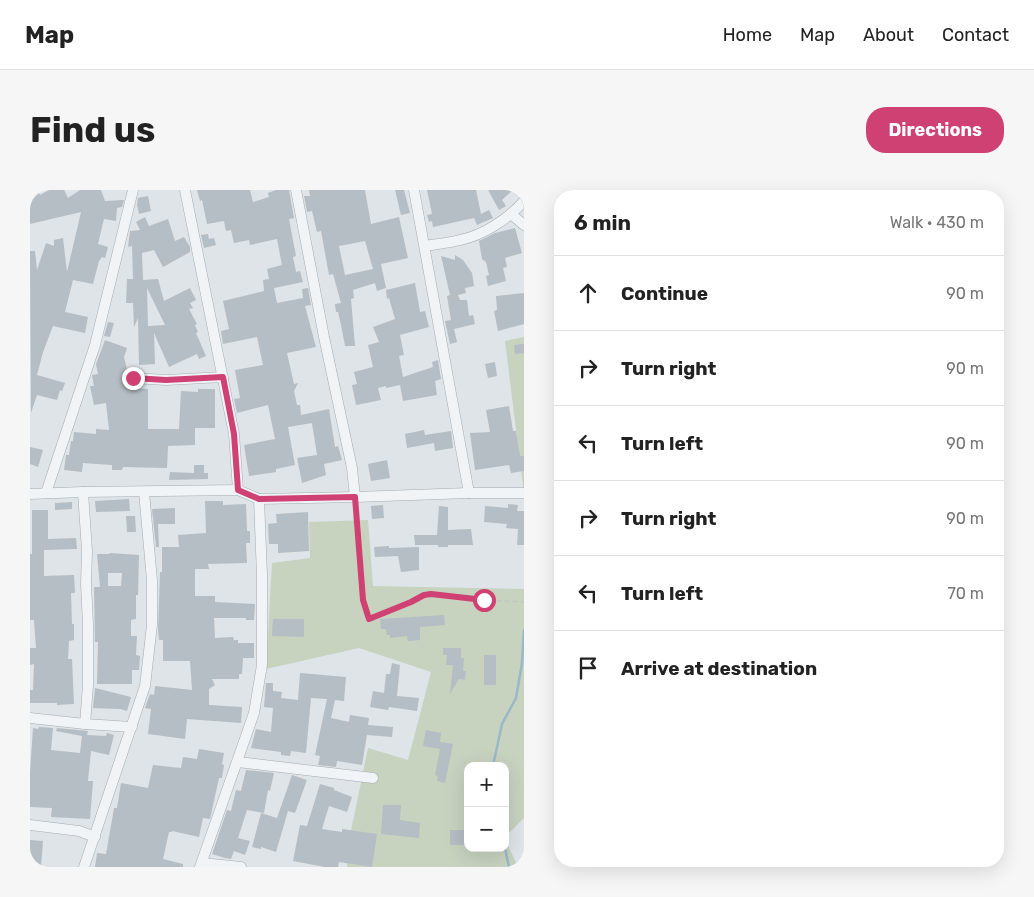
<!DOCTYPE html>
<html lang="en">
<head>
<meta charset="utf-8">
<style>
  :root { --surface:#fff; --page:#f6f6f6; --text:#222; --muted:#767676; --line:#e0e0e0; --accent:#ce4172 }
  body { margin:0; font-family:Rubik,sans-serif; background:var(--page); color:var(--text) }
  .controls { position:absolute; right:15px; bottom:15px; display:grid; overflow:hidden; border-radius:10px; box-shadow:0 5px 20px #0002 }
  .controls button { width:45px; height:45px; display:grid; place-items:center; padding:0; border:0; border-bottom:1px solid var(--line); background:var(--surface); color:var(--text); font:25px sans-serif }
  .stop { position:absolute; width:15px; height:15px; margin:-11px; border:4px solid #ce4172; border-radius:50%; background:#fff }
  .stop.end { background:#ce4172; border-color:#fff; box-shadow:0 1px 5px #0008 }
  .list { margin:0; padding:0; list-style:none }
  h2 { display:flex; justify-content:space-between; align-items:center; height:65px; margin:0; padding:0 20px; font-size:21px }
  h2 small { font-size:16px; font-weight:400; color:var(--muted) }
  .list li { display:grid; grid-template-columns:32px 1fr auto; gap:15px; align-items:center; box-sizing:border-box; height:75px; padding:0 20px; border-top:1px solid var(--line) }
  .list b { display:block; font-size:19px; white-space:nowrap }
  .list em { font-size:16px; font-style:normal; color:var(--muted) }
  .icon { flex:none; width:28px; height:28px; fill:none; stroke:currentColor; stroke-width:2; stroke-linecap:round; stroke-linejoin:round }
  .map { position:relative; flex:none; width:494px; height:677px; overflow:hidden; border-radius:20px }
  header { display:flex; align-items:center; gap:30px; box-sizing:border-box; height:70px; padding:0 25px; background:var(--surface); border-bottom:1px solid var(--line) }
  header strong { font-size:24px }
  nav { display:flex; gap:28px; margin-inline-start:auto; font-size:18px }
  .intro { display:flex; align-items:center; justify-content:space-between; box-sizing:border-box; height:120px; padding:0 30px }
  h1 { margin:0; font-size:35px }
  .button { padding:12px 22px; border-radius:20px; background:var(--accent); color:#fff; font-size:18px; font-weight:700 }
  main { display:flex; gap:30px; padding:0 30px }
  aside { flex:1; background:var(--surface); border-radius:20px; box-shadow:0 5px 20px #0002 }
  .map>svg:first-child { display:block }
  .green { fill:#c7d2bf }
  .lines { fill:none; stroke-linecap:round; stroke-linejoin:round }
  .stream { stroke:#98b9c8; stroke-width:2.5 }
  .building { fill:#b5bec4; fill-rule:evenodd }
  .street-casing { stroke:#a3acb2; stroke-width:11 }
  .path { stroke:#bcc2c6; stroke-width:1; stroke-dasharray:4 4; stroke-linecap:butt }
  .street { stroke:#f1f4f6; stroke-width:10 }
  .route { stroke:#ce4172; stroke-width:6 }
</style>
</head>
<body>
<header>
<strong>Map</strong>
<nav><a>Home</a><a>Map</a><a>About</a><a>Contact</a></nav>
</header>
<div class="intro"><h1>Find us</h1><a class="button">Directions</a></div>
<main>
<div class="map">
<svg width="494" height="677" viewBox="0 0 494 677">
  <rect width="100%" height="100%" fill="#dee4e8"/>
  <g class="green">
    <polygon points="494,147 494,304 475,151"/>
    <polygon points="338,330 343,396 494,399 494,628 475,647 475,576 438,576 438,658 475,658 475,649 488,677 317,677 321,641 338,558 378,570 401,482 329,458 236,479 242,373 280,368 279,332"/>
  </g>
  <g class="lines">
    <g class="stream">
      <polyline points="463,576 472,534 486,508 492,473 494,440"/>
      <polyline points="475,658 479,677"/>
    </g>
  </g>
  <g class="building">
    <polygon points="0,0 7,0 10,5 19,0 34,0 38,8 50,0 71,0 75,11 94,10 92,17 87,18 86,31 74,29 68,54 78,57 75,68 72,67 69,71 63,94 43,90 35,122 58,127 55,143 23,136 13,162 7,185 35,193 32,201 30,200 27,210 7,205 1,223 0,61 5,61 7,80 16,53 24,56 24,50 33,48 37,82 51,22 0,34"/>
    <polygon points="167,0 220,0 223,12 239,7 238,3 246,0 259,0 264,28 259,29 266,66 263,67 266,82 270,81 273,92 244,98 247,113 273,108 272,99 278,98 281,115 275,116 286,157 257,163 264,194 268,193 264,201 267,215 270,215 271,225 299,219 305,257 308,256 312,270 294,274 296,285 272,293 267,268 287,265 282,233 258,237 265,275 246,279 246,282 219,286 214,255 245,249 238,215 207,223 204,209 210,208 205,180 233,175 227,147 193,154 191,141 199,139 193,111 234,101 233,90 239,89 237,79 252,75 247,49 220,55 219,50 204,53 201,40 196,41 194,31 177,34 172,10 170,11"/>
    <path d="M279,0H335L341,34L369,27L378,68L351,74L356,98L347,101L345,93L323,100L324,108L321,109L325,156H315L311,135L308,122H306L305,114L311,113L303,84L299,85L291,41L287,42L282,21L277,22L274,6H280ZM335,51L343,79L315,85L309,56Z"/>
    <polygon points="365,0 374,0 380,23 371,25"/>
    <polygon points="397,0 446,0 451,24 459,20 463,28 447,35 444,28 403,37 402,31 399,32 397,25 402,24"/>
    <polygon points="458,0 483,0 472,10 476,16 469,20"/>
    <polygon points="118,6 121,21 109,24 107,15 108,8"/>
    <path d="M115,27L119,36L138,29L145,51L154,47L160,57V62L133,77L124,60L112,63L113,90L128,89L134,111L160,98L166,110L160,113L163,118L159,119L167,134L165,135L168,142L166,143L176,166L169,169L167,164L139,177L124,143L125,174L109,175L108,128L104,137L103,113H96L97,89H103L102,56L98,57L100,41L110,40L106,32ZM117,98L135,135L118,136Z"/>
    <polygon points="485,38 492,63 475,68 477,77 473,78 476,91 458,96 456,86 459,85 456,72 452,69 449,51 465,43"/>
    <polygon points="178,44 179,49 184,48 186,55 174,58 171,45"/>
    <polygon points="425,65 433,70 442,83 444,96 435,98 436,103 428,105 430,110 437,110 439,126 443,125 445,134 424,139 427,152 420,154 415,131 421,130 417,106 420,105 411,66 425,70"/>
    <polygon points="385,93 390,122 395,121 399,137 370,145 374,165 369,166 373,187 403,177 402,172 408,170 411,189 405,191 407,205 373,211 370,195 356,198 356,196 348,198 351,210 326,215 322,195 327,194 324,182 343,177 338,155 349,152 343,137 365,129 359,108 357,109 356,100"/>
    <polygon points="494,103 494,134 468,141 464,121 467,120 466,106"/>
    <polygon points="78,132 84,133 80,147 74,146"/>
    <polygon points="75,150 97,158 94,167 98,184 96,188 100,198 118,199 118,239 149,239 151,201 168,202 168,199 185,199 185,238 165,238 165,255 138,256 137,278 93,277 92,280 82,280 82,275 53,273 52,282 34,280 36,265 39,265 41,251 43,251 44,242 66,244 66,239 79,240 76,213 64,215 60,196 64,196 62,185 68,184 66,174"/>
    <polygon points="494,154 494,163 485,164 484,155"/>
    <polygon points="465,172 467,186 458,188 455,174"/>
    <polygon points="479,216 483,241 486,241 490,266 494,266 494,281 481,283 479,275 445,280 440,243 460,242 456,220"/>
    <polygon points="394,240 395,245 421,241 423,258 405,261 404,253 377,258 375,244"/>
    <polygon points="0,257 13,260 8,277 0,274"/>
    <polygon points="357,270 360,288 341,291 338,274"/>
    <polygon points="164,275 174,275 174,283 178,283 178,289 139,290 140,282 164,283"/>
    <polygon points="99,309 100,321 66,322 65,311"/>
    <polygon points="175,311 193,311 193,315 216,314 217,341 220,341 220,353 216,353 217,373 178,374 179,379 165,379 165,406 185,406 185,412 225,414 224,430 216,430 216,428 184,428 185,448 203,447 204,450 208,450 208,453 224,453 224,468 213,468 212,484 209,484 209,489 182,489 185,495 179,499 179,515 212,517 211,533 157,529 155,549 118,544 121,519 115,518 120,504 124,505 125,496 162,500 160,471 133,471 133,450 129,450 128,440 130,382 132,382 132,357 149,357 148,345 176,343"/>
    <polygon points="42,312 42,319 25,320 25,313"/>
    <polygon points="478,314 488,315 487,321 494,321 494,355 487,355 488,339 476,338 477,334 454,332 455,316 478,318"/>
    <polygon points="353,315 354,328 342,329 341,316"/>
    <polygon points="409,316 418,317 418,340 441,339 443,355 418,355 418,357 408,357 408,355 385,355 384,345 407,345"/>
    <polygon points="145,318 145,334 128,334 129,357 126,357 122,319"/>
    <polygon points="2,320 18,320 18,349 46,348 47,359 14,360 14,386 44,385 45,403 41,403 42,434 44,434 44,450 39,451 38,469 42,469 44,514 27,515 27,513 0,513 0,500 3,500 4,474 0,475 0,458 6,458 4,430 0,430 0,364 2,364"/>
    <polygon points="278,322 279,361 248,363 248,354 239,354 238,334 247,333 246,324"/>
    <polygon points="96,326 105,326 106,342 97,342"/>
    <polygon points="359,356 359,358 389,357 389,380 371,382 368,366 345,367 344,357"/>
    <path d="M80,363L109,365L108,405H106V429L101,430V446H107L106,465L110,466L109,480H102V494H67L68,452H65L64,397H70L67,364H79ZM78,383H92L91,396H78Z"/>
    <polygon points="414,425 415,435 390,437 390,450 378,451 377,446 360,448 360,445 357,445 356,439 351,439 350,429"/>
    <polygon points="243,429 274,429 274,447 242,446"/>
    <polygon points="413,458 431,458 431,468 434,468 433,481 436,481 435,490 429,489 420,504 423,475 416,475 417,465 413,465"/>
    <rect x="454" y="465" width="12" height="30"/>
    <polygon points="362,473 370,475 367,506 389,508 387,521 359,517 358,520 340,517 343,501 354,503 356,484 360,484"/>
    <polygon points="270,483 316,487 314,511 305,510 301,528 319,532 320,525 339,528 338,535 363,537 362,547 337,545 332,575 307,571 306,577 288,575 290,566 285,565 297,509 281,508 276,563 261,561 260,566 251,565 251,562 221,558 226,539 241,542 243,518 234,517 236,493 243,493 243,501 252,502 251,508 268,510"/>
    <polygon points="65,498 101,507 97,521 90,519 63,518"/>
    <polygon points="9,537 23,538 21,560 50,563 52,546 26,541 27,538 58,541 57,545 76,546 77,543 84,545 79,565 61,561 58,591 63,591 60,629 21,627 22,618 0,617 0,583 3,538 8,539"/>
    <polygon points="396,540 411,543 410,552 423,554 415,593 407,591 408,586 405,585 410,559 393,556"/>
    <polygon points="169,559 194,563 192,574 194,575 192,588 189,588 180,629 173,628 169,647 142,641 142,642 139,642 133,669 153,674 153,677 65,677 67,663 76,664 84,618 87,618 91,593 118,598 123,575 151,578 153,567 167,569"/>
    <polygon points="216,580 244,583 240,601 238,600 234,623 217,620 208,648 220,651 215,665 204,661 201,669 195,668 182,664 197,620 201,621 206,600 211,601"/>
    <polygon points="262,585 277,590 265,623 258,621 246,662 231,657 231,659 222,657 231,623 247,628"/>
    <polygon points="290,594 304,598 304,600 322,607 317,622 299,616 292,639 312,642 312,639 347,644 342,677 309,672 308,677 295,677 263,671 270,635 277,636"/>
    <polygon points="353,615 371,615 370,630 390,633 389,648 351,644"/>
    <rect x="420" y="640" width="18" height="15"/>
    <polygon points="0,650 13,651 11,677 0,677"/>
  </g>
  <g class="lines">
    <defs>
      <g id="street">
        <polyline points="155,0 204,244 208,300"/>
        <polyline points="266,0 294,147 322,278 325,307"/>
        <polyline points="384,0 439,303"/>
        <polyline points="481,24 494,35"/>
        <path d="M395,56C407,54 419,53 430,50C454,45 478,29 494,11"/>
        <polyline points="103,188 136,190 193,187"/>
        <polyline points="53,302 57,361 56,394 58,434 58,495 55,534"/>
        <polyline points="16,303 65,155 103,0"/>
        <polyline points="0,304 53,302 208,300 229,309 325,307 439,303 494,303"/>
        <polyline points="0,528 55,534 102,537"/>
        <polyline points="208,572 343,588"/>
        <polyline points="0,635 49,641 65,647"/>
        <polyline points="172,673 211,677"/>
        <polyline points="54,677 115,496 122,435 122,390 114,302"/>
        <polyline points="170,677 224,523 232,475 232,385 229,309"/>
      </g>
    </defs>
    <use href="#street" class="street-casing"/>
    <polyline class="path" points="326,316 333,410 339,429 381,412 394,405 401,403 453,410 494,412"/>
    <use href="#street" class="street"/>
  </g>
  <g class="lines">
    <polyline class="route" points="103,188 136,190 193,187 204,244 208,300 229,309 325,307 333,410 339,429 381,412 394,405 401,404 454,410"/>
  </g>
</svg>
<div class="controls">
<button>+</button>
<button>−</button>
</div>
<div class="stop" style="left:454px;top:410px"></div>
<div class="stop end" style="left:103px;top:188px"></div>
</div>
<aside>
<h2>6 min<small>Walk · 430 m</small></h2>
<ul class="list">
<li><svg class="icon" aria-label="ahead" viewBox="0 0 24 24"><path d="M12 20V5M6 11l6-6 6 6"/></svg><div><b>Continue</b></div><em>90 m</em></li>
<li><svg class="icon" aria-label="right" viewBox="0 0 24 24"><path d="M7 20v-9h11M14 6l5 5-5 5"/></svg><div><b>Turn right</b></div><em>90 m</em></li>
<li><svg class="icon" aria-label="left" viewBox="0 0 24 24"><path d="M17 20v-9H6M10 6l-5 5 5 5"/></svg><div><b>Turn left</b></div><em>90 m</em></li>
<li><svg class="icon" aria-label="right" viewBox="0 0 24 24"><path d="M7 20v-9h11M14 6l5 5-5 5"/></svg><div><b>Turn right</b></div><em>90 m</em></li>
<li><svg class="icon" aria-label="left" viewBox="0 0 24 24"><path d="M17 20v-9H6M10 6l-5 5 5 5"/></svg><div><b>Turn left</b></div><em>70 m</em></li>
<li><svg class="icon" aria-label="arrive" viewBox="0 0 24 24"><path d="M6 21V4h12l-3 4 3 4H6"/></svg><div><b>Arrive at destination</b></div></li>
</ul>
</aside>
</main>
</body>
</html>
